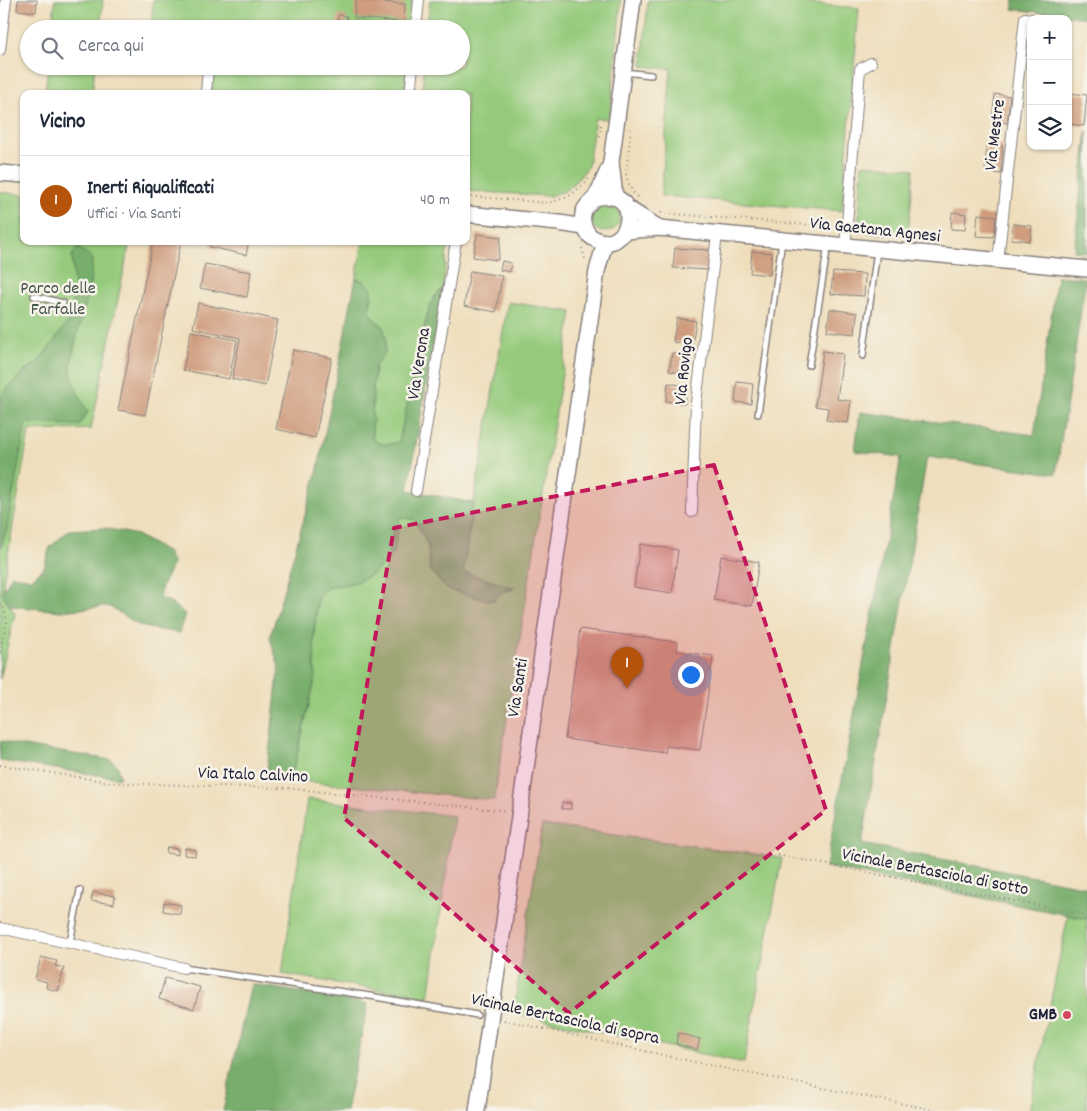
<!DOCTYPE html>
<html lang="it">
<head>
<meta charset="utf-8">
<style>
  :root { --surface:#fff; --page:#f2f2f3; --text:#1f2937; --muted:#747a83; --line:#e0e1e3; --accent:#b45309 }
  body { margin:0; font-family:Dekko,sans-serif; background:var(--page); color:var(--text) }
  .controls { position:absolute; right:15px; top:15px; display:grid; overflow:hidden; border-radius:10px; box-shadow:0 1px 4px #0004 }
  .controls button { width:45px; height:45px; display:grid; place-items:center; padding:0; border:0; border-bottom:1px solid var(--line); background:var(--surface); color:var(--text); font:25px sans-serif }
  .you { position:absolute; left:690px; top:674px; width:18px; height:18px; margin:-12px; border:4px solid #fff; border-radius:50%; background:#1a73e8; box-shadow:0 0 0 8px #1a73e833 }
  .badge { display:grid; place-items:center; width:32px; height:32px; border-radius:50%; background:var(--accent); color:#fff; font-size:16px; font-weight:700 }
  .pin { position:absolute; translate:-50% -41px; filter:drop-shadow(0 1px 2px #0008) }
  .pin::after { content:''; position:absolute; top:26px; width:18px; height:15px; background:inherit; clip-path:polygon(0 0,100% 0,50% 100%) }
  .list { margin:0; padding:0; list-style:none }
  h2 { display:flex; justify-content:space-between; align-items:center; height:65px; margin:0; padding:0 20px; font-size:21px }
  h2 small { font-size:16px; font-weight:400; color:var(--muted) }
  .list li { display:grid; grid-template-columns:32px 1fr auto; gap:15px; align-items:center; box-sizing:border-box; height:90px; padding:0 20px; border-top:1px solid var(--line) }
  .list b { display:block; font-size:19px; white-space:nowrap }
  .list p { margin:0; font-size:16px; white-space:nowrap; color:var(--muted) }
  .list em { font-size:16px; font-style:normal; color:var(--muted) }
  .icon { flex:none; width:28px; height:28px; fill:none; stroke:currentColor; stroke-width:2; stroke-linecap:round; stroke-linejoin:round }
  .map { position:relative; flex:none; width:1087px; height:1111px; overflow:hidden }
  .search { position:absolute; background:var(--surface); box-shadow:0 1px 4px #0004; left:20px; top:20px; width:450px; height:55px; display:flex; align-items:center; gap:12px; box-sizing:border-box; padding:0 18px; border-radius:28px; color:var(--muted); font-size:19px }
  .panel { position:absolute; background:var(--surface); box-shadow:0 1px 4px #0004; left:20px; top:90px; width:450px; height:155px; border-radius:10px }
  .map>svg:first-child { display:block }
  .green { fill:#95ca7c; stroke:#5c765c }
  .forest { fill:#78ae6c; stroke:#4d6854 }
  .building { fill:#cf9c7e }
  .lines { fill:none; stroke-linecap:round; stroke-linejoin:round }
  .lane-casing { stroke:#88807c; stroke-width:8 }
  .street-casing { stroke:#88807c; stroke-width:12 }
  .secondary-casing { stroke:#88807c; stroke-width:18 }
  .path { stroke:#88807c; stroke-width:2; stroke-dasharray:1 4; stroke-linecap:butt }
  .lane { stroke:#fff; stroke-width:5 }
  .street { stroke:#fff; stroke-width:10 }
  .secondary { stroke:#fff; stroke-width:15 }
  .marked { fill:#c2185b; fill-opacity:0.2; stroke:#c2185b; stroke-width:4; stroke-dasharray:10 6; stroke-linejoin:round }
  .poi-dot { fill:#d1495b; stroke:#f7f3e8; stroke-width:2 }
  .labels { text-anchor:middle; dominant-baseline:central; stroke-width:5; stroke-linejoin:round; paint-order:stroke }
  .street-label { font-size:18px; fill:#22223b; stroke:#f7f3e8 }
  .park-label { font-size:18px; fill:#44544e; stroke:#f7f3e8 }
  .poi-label { font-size:18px; font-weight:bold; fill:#22223b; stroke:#f7f3e8; text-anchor:end }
</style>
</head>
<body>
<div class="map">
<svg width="1087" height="1111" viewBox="0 0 1087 1111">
  <rect width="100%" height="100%" fill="#f7f3e8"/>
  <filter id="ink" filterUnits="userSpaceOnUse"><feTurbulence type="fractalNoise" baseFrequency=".02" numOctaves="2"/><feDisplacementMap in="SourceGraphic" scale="10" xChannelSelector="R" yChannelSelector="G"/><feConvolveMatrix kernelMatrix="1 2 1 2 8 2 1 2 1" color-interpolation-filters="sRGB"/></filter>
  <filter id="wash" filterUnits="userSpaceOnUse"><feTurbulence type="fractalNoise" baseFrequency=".0096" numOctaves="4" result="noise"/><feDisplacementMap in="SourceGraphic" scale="20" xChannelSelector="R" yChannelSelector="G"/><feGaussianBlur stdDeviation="1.12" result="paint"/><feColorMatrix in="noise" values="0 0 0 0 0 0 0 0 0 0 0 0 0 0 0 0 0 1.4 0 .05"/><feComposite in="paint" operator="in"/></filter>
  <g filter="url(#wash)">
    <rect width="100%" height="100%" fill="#eedebc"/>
    <g class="green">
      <polygon points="55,0 103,0 100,29 52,29"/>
      <polygon points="153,0 413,0 410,29 151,29"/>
      <polygon points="430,0 621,0 610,119 595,118 588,166 579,178 565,191 549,196 466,191 466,94 422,94 424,66 461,66 461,29 427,29"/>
      <polygon points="648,0 765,0 859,8 842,211 661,196 671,69 642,66"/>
      <polygon points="48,66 95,66 92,94 45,94"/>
      <polygon points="213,66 407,66 404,94 211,94"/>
      <polygon points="862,164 914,169 908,236 858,232"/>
      <path d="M0,192L24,195V241H130L91,429L29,431L4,577C2,595 4,599 15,613L0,679Z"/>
      <circle cx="605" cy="217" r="15"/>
      <path d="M363,241H448L443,288L434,298L428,312L399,442C388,446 381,446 372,438L373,387L375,366L385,352L383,326L373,319L369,308L372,297L365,282L356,278Z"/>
      <path d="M508,302L572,312L494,800L291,780L315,679L314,631L318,598L327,588L339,585L400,518L414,519L428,545L430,569L446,589C467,594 492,595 513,589L462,572Z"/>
      <polygon points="307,799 454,816 429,998 282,974"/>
      <polygon points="542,825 782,858 744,1063 513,1013"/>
      <polygon points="1068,915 1087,919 1087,1111 1029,1111"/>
    </g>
    <g class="forest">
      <polygon points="1014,0 1087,0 1087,18 1013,9"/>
      <polygon points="1087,131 1087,252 1074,251"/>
      <path d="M78,248L92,257C93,289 80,318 74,349C73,355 71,362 71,368C71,383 81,399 88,412L80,425L26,423L7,528L0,550V408L3,393L20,375L39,361L71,318L74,285L72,255Z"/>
      <polygon points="1057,276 1086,278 1056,474 927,457 862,844 1087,887 1087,919 826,867 901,457 855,451 860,412 1034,435"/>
      <path d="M356,278L365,282L372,289C371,309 363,313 383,326L386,338L385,352L375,366L373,387L372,438C381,446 388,446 399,441L428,312L434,297L443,288L408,490L473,503L463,572L514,588L502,592L494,600H487L446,589L430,569L428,545L414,519L400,518L393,555L375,572L358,582L327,588L318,598L314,631L315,679L291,780L266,778L279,667L270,638L317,473Z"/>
      <polygon points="105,528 137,535 167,552 173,564 162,586 159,598 168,601 185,614 179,633 149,628 136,624 116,610 107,606 61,611 11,606 2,593 12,575 31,579 44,568 50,547 69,530"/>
      <polygon points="3,741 18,745 111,760 118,767 120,778 0,761 0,742"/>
      <polygon points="251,984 368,1004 346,1111 223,1111"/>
    </g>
    <g id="blocks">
      <g class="building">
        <polygon points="18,0 37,0 36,12 17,10"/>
        <polygon points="356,0 405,4 404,22 354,18"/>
        <polygon points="338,15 347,16 345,25 337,24"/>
        <polygon points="316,66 330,66 329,70 316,68"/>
        <polygon points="1068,93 1087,95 1084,126 1068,124"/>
        <polygon points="995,94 1010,96 1007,123 992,121"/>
        <polygon points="987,144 1003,146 1001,174 985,172"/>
        <polygon points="952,212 966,214 965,230 951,229"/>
        <polygon points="978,214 996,216 994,237 976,236"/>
        <polygon points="1013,224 1032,226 1030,241 1011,239"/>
        <polygon points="477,234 501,237 498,260 473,257"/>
        <polygon points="153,241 181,241 145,415 118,410"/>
        <polygon points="211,241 249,241 246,255 210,247"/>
        <polygon points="675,248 710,250 709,270 673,268"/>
        <polygon points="752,251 772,253 770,275 750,273"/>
        <polygon points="502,261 511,263 510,272 500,270"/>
        <polygon points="205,264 251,272 247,297 200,288"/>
        <polygon points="470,271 502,276 496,312 464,306"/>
        <polygon points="833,272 865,274 864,296 831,294"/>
        <polygon points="198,303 278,320 265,386 232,379 240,338 193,328"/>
        <polygon points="830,309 857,313 855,334 827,331"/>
        <polygon points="677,318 696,321 692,345 673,342"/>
        <polygon points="191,331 237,340 229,379 183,370"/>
        <polygon points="293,350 332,358 315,438 276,429"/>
        <polygon points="823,351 843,354 837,399 851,401 848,423 826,420 828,408 815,406"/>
        <polygon points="672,353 691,356 688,374 669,371"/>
        <polygon points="737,382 753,384 751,404 735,402"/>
        <polygon points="668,383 687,386 685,404 666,401"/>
        <polygon points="640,544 678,550 672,593 634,587"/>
        <polygon points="721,556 759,562 752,606 714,600"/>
        <polygon points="580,629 678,642 677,651 713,656 700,750 666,746 665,753 565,739"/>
        <polygon points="562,802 571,803 571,809 562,809"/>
        <polygon points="167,847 178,849 178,855 166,853"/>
        <polygon points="185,848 196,850 195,856 184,855"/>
        <polygon points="93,892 115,896 114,904 91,901"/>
        <polygon points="164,902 181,905 180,914 163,911"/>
        <polygon points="41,957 57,961 55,966 64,968 58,991 46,988 47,982 35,979"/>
        <polygon points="165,978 200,987 194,1009 159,999"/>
        <polygon points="678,1033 700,1039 697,1050 676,1044"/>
      </g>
    </g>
  </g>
  <g filter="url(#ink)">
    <use href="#blocks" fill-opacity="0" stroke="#88807c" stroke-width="1"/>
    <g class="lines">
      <defs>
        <g id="lane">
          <polyline points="624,72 651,75"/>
          <polyline points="34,296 63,303"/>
          <polyline points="863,356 877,250"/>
          <polyline points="809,365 828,245"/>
          <polyline points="758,414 782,241"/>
          <polyline points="70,943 80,890"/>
          <polyline points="184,968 370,996 477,1015"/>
        </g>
        <g id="street">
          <polyline points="416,29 419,0"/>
          <polyline points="0,50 6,0"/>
          <polyline points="206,94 208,66"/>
          <polyline points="410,94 413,66"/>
          <polyline points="845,247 860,69 871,63"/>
          <polyline points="998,261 1025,18 1031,19"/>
          <polyline points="416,491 456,241"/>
          <polyline points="692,512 696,403 717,235"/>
          <polyline points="0,928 184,968"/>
        </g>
        <g id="secondary">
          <polyline points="0,173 24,175"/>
          <polyline points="615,197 611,162 633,0"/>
          <path d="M595,198C647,184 631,260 593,238C585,233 580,220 584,211C586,205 593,201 596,196C602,185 606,174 611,164"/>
          <polyline points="627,208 659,228"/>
          <polyline points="466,214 559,223 584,227"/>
          <polyline points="626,231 659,228 1087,269"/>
          <polyline points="477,1111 597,271 605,242"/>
        </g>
      </defs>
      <use href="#lane" class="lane-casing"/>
      <use href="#street" class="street-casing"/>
      <use href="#secondary" class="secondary-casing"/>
      <g class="path">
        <polyline points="600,136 601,125 603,125"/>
        <polyline points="626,175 631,128 628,128"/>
        <polyline points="627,179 632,191 639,199"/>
        <polyline points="466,196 549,203 568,197 586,183 590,176"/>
        <polyline points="661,213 836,227"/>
        <polyline points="582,248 585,260"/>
        <polyline points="0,604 3,606 7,621 0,653"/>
        <polyline points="0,765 116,783 286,788 507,811"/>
        <polyline points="778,855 1087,915"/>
        <polyline points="504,1020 722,1068 939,1111"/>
      </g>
      <use href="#lane" class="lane"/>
      <use href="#street" class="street"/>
      <use href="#secondary" class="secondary"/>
    </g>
  </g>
  <path class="marked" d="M714,465L826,810L569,1013L344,818L394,528Z"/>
  <circle class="poi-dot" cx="1067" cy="1015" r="5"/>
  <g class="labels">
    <g class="street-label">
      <text transform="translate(996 135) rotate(-83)">Via Mestre</text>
      <text transform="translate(875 231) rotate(6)">Via Gaetana Agnesi</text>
      <text transform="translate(420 364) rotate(-81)">Via Verona</text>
      <text transform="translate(685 371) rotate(-84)">Via Rovigo</text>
      <text transform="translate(519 688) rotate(-81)">Via Santi</text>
      <text transform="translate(253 776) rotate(2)">Via Italo Calvino</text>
      <text transform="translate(935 873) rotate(11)">Vicinale Bertasciola di sotto</text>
      <text transform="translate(565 1020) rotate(12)">Vicinale Bertasciola di sopra</text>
    </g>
    <g class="park-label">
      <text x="58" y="289">Parco delle<tspan x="58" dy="21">Farfalle</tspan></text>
    </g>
    <g class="poi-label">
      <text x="1057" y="1015">GMB</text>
    </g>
  </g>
</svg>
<div class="controls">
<button>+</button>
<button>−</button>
<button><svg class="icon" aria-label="layers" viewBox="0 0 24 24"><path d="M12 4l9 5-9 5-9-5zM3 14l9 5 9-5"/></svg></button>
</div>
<div class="you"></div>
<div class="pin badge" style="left:627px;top:688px">1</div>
<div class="search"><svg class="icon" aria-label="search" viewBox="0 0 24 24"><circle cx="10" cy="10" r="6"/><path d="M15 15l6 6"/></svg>Cerca qui</div>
<section class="panel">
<h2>Vicino<small></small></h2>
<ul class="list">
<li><span class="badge">1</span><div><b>Inerti Riqualificati</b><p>Uffici · Via Santi</p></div><em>40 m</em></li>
</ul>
</section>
</div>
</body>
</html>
